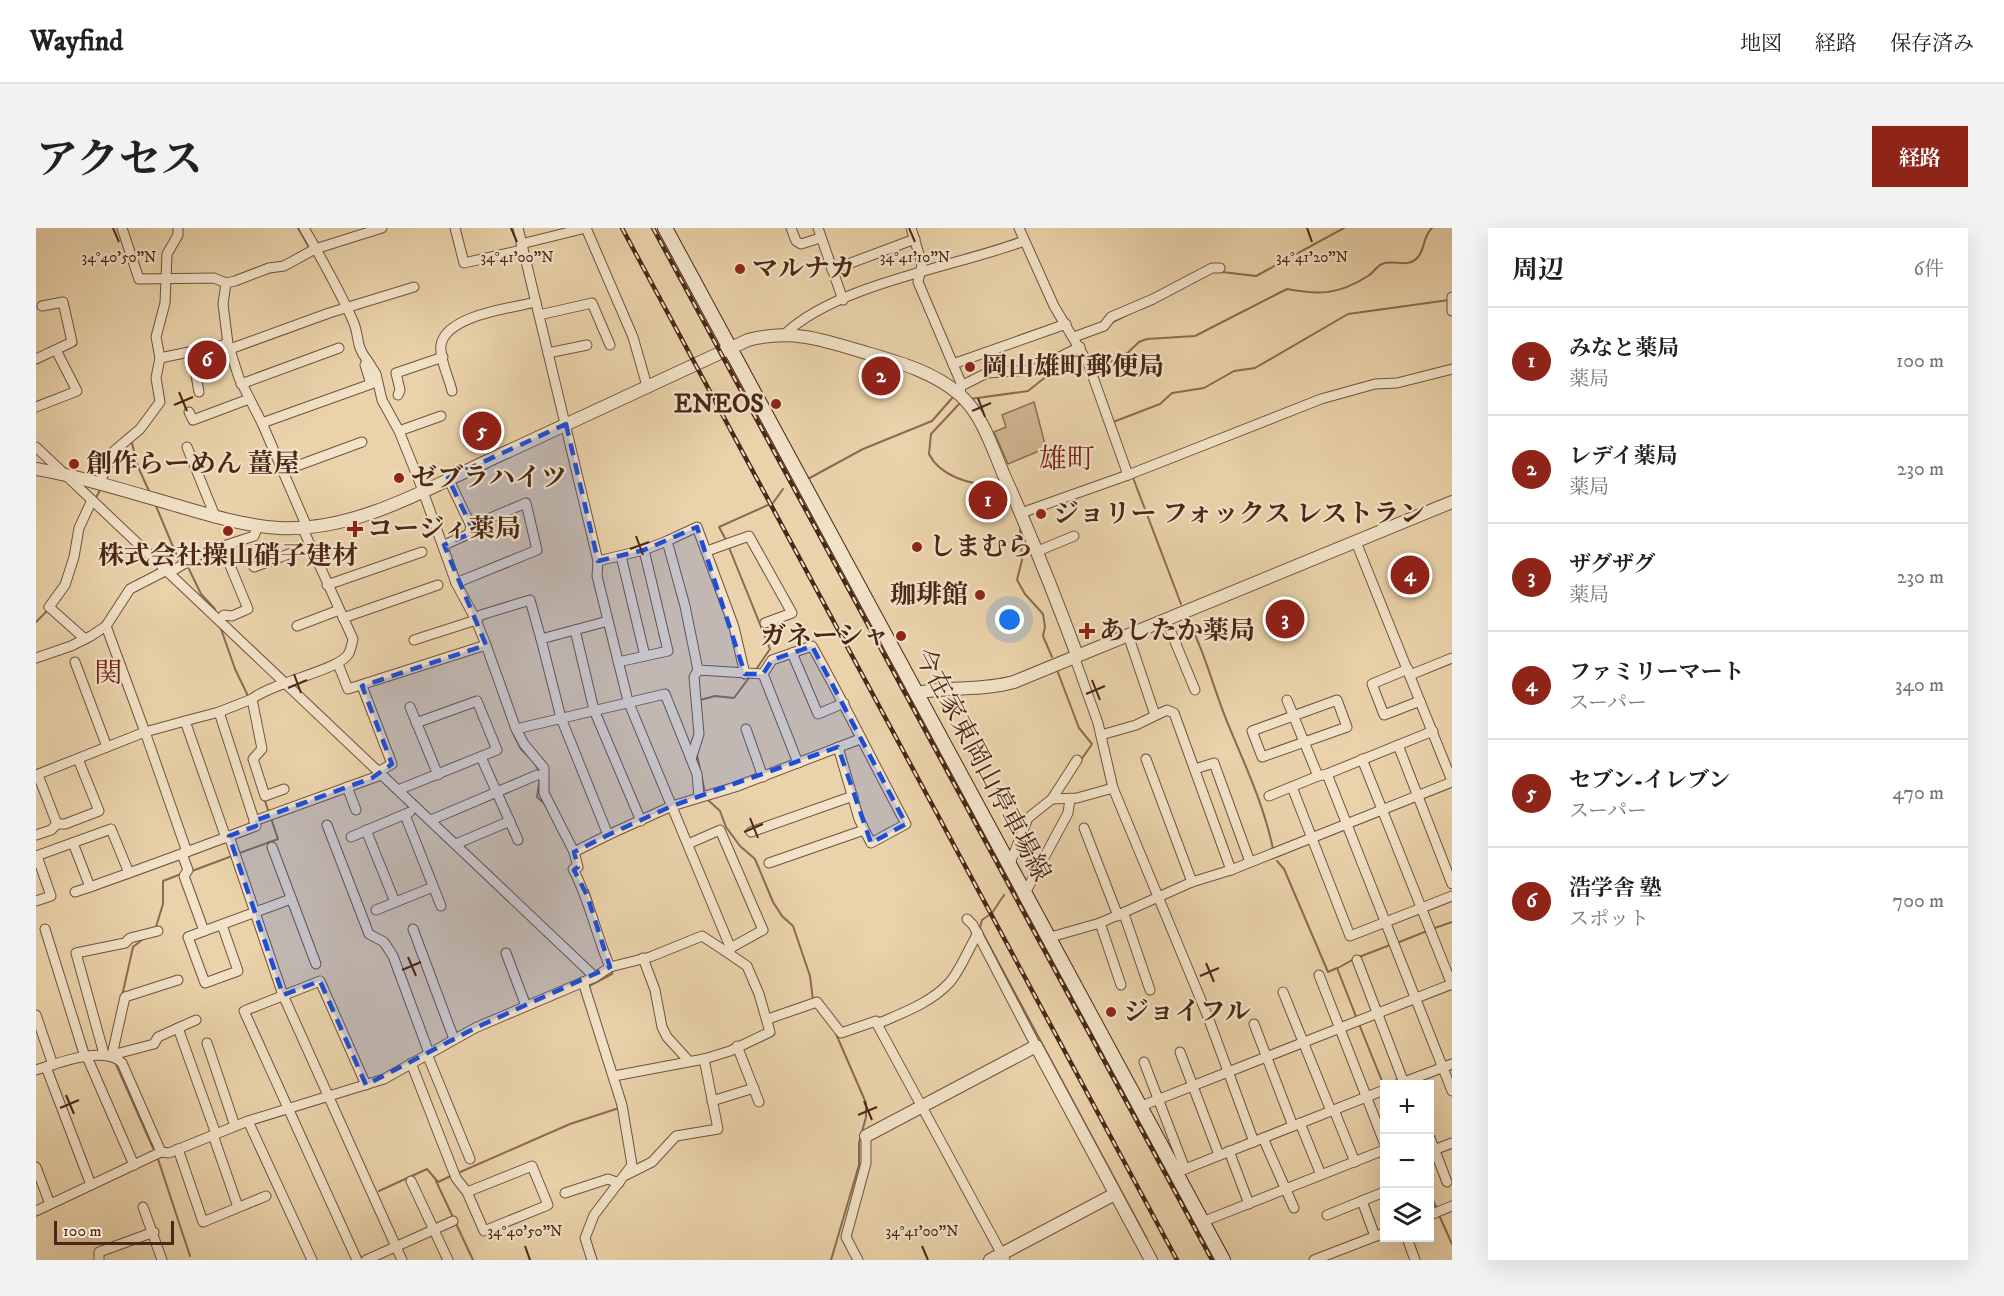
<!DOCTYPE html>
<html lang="ja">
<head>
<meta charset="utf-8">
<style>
  :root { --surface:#fff; --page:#f2f2f2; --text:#222; --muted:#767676; --line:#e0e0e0; --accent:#8f2418 }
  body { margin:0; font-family:"IM FELL DW Pica","Noto Serif JP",serif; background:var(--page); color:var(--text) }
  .controls { position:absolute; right:18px; bottom:18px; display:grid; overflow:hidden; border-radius:0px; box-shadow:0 6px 24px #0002 }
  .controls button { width:54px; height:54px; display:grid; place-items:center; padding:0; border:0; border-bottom:2px solid var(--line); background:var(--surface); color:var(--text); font:30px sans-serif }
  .scale { position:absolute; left:18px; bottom:15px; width:120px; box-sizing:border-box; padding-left:6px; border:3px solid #4a2717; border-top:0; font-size:16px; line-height:21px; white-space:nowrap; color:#4a2717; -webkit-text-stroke:4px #f1e2c8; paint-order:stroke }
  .you { position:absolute; left:974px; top:392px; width:21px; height:21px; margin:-15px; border:4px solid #fff; border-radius:50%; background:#1a73e8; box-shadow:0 0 0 9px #1a73e833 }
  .badge { display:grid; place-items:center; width:39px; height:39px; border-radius:50%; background:var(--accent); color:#fff; font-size:20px; font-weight:700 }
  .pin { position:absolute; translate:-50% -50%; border:3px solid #fff; box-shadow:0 2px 6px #0006 }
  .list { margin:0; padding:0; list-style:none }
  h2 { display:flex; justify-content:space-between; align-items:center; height:78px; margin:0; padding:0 24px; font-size:26px }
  h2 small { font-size:20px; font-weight:400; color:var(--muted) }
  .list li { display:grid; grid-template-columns:39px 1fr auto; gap:18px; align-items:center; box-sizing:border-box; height:108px; padding:0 24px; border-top:2px solid var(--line) }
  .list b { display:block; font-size:22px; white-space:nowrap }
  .list p { margin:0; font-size:20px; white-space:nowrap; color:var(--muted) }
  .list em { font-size:20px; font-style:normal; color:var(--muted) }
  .icon { flex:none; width:33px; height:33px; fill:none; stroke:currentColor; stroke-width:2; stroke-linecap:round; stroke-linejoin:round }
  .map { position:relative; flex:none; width:1416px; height:1032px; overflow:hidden; border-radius:0px }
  header { display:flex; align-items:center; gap:36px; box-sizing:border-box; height:84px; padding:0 30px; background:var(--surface); border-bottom:2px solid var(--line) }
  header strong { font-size:28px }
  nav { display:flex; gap:33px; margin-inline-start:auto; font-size:21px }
  .intro { display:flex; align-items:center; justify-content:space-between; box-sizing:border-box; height:144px; padding:0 36px }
  h1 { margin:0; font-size:42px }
  .button { padding:15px 27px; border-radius:0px; background:var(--accent); color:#fff; font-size:21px; font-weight:700 }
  main { display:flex; gap:36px; padding:0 36px }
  aside { flex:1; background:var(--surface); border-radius:0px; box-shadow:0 6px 24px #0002 }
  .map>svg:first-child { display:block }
  .green { fill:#cfb591; stroke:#8c6e54; stroke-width:1.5 }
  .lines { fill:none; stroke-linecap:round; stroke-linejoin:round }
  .stream { stroke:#8a6b51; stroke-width:2 }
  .minor-casing { stroke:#72523c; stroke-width:11 }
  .tertiary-casing { stroke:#72523c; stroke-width:14 }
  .secondary-casing { stroke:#4a2717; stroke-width:16 }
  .minor { stroke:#f1e2c8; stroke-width:9 }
  .tertiary { stroke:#f1e2c8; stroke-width:12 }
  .secondary { stroke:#f1e2c8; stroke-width:14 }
  .rail-casing { stroke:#4a2717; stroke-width:4.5 }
  .rail { stroke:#f1e2c8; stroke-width:2; stroke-dasharray:7; stroke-linecap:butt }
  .marked { fill:#1d4ed8; fill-opacity:0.2; stroke:#1d4ed8; stroke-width:4.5; stroke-dasharray:12 8; stroke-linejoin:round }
  .ticks { fill:none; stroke:#4a2717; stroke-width:2 }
  .poi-dot { fill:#8f2418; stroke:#f1e2c8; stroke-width:2 }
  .labels { text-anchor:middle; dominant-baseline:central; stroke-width:4.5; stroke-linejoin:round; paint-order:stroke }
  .poi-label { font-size:26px; font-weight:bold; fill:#4a2717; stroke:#f1e2c8; text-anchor:start }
  .street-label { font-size:26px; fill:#4a2717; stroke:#f1e2c8 }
  .quarter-label { font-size:28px; fill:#7a1f14; stroke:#f1e2c8 }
  .ticks-label { font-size:15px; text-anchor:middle; fill:#4a2717; stroke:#f1e2c8; stroke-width:4.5; stroke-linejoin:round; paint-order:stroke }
</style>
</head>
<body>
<header>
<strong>Wayfind</strong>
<nav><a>地図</a><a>経路</a><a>保存済み</a></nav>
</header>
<div class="intro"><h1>アクセス</h1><a class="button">経路</a></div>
<main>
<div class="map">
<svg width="1416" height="1032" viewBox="0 0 1416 1032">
  <rect width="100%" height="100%" fill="#ead2aa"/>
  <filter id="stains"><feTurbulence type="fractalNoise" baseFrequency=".00333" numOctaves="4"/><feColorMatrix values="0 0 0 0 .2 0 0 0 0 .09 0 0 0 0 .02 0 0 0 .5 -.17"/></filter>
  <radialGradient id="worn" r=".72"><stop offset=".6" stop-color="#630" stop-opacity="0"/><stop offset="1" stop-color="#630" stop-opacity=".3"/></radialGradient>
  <polygon class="green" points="998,174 1010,220 972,236 958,204 970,199 966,187"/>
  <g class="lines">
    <g class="stream">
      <polyline points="262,0 274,21"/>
      <polyline points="1186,44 1220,48 1308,0"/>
      <polyline points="1105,81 1119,75"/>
      <polyline points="1075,95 1097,84"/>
      <path d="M1055,134L1083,133L1103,114L1111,111L1159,108L1251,61C1283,67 1302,67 1332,48C1337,45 1341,38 1346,36C1358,31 1372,41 1382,29C1389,21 1387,8 1396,0"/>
      <polyline points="126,162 128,174"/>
      <polyline points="934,171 992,163 1026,136 1049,134"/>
      <path d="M924,175L895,206L893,226C904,248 934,257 958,257L972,271"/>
      <polyline points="1077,194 1124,176 1136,165 1168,160 1198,143 1219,140 1312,86 1413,72"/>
      <polyline points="95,211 102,239 114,265"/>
      <polyline points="1096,247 1145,376"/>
      <polyline points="770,252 827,221 896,193 917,169"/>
      <polyline points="60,270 64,262"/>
      <polyline points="737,275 747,261"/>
      <polyline points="120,278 143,333"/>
      <polyline points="984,298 986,332 981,352 989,366 1007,386 1009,399 1007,408 1016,429"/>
      <polyline points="690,312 683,299 732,277"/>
      <polyline points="692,317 734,421 719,443"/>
      <polyline points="151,337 165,366 179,381"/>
      <path d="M1150,389C1169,423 1177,460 1192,496C1209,537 1228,577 1237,621"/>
      <polyline points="0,394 12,382"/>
      <polyline points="185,401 199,441 213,470"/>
      <polyline points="1021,442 1043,500 1056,516 1045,532"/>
      <polyline points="664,472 679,468 698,470 715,447"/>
      <polyline points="477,505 485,521 494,530"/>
      <polyline points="661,527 669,565"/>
      <polyline points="498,534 504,545"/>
      <polyline points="504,550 501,569 510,577"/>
      <polyline points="228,570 233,585"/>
      <polyline points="671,571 684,583 690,599 704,618 719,631 737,674 746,688 757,698 774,748 777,772"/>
      <polyline points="201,626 242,611 235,590"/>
      <polyline points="1241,633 1248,641 1292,744 1301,740 1321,791"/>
      <polyline points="156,643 196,628"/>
      <polyline points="552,662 557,677"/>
      <polyline points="968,667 956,685 946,692 944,700 1111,1011"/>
      <polyline points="1396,701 1416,694"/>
      <polyline points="119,702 127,676 127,653 145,646"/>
      <polyline points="1361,715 1391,703"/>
      <polyline points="1323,729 1354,717"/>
      <polyline points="1302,740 1318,731"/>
      <polyline points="554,760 553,758 576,746 577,742"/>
      <polyline points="86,768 97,719 107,711"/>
      <polyline points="1323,796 1348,858"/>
      <polyline points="79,834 117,920"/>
      <polyline points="122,931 154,1028"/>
      <polyline points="422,945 534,896 583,880"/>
      <polyline points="400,953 437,1032"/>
      <polyline points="343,963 391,941 402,954 417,947"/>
      <polyline points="1394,965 1401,982"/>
      <polyline points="1403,987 1416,1016"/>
      <polyline points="795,1032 823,937 823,915 830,889 830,875 800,806"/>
    </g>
    <defs>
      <g id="minor">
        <polyline points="86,0 103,51 178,50 190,55 199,53 233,40 248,38 279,21 346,0"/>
        <path d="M268,0C285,30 303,61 317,93C324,109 319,117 331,132"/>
        <polyline points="419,0 428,35 486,22"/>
        <polyline points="482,0 562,333 561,348 592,473 695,721"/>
        <polyline points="550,0 597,109 611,158"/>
        <polyline points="755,0 760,13 765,16 784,10"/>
        <polyline points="782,0 807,72"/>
        <polyline points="875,0 886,36 882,54 925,155 924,167"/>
        <polyline points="983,0 1018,78 1052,135 1092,247"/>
        <polyline points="485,16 550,0"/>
        <polyline points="796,42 879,11"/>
        <polyline points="190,55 187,76 192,116"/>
        <polyline points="1416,69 1416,83"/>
        <polyline points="503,87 556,75 574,117"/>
        <path d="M749,106C801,56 919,39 988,13"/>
        <polyline points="1038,109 1068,98 1075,89 1117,71 1176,40 1184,40"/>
        <polyline points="194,121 293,85 378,59"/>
        <polyline points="156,125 163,164"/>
        <polyline points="512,125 551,117"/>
        <polyline points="124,130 192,116 203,150 226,195"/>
        <polyline points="0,131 36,114 27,74 6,78"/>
        <polyline points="917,136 1030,96"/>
        <polyline points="205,156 303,120"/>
        <polyline points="925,158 951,145 997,142 1044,119"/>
        <path d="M416,163C413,150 403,130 405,117C410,87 476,80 500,74"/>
        <polyline points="362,167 364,162 360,145 407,129"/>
        <polyline points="0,179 41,163 20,122"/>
        <polyline points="153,184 157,192 213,171"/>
        <polyline points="363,203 405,188"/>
        <polyline points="0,219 559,749"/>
        <polyline points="151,219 179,288"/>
        <polyline points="247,243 326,214"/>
        <polyline points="63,256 78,223 104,201 124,174 120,150 124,130 120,109 129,75 131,26 142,7 142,0"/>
        <polyline points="985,285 1092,247 1285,171 1339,156 1361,155 1416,141"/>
        <polyline points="271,299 226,195 335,156 329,137 331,132 340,146 346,172 363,203 384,255 420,355 440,392 378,412"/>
        <polyline points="631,313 661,299 698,399 709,446"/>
        <polyline points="1320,314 1416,553"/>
        <polyline points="408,317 433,306 435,298 412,250"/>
        <polyline points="671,323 713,308 756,385 729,395"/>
        <polyline points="1002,323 1038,308"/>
        <polyline points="585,328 609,428"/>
        <path d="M562,333L608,322L631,313L649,378L662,442L727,446L736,432L776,418C809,477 838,536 870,596L835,615L823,591L802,519"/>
        <polyline points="218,339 274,318"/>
        <polyline points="133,345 166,325 218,308 222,298"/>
        <polyline points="420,355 501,322 490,275 435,298"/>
        <polyline points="291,357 386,324"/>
        <polyline points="307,390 402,357"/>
        <polyline points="183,392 188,387 196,388 212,381 186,318"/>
        <polyline points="1130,392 1159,462"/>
        <polyline points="572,393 505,411 525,490 572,607 636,578 699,559 824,511"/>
        <polyline points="261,398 303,382"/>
        <polyline points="539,402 558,482 605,593"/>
        <polyline points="1092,407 1119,487"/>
        <polyline points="49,411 13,379 29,357 38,329 43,300 56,272"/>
        <polyline points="450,417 440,392 445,387 494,372 505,411"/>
        <polyline points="756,425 782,486 808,475"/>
        <polyline points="1038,428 1062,495 1077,560 1172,789 1218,914"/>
        <polyline points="0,430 35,418 55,408 70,398 94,361 131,342"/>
        <polyline points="39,434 71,519"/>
        <polyline points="582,434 632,423 608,322"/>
        <polyline points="302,436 312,461 450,417 480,501 629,466 661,546 663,569"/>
        <polyline points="1372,441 1336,456 1348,487 1384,473"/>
        <polyline points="727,446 762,535"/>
        <polyline points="1374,447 1416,430"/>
        <polyline points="326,458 356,536 342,544"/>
        <polyline points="1251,472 1282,548 1291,546 1416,863"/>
        <polygon points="1301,472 1311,499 1226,529 1216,503"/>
        <polyline points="374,479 402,547"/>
        <polyline points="183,484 216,471"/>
        <polyline points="149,493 109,504 151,624"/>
        <polyline points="480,501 488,516 508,540 508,565 538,624 572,607"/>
        <polyline points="710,501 727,549"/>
        <polyline points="1065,507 1100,497 1131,482 1138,485 1195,642"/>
        <polyline points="1362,517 1416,656"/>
        <polyline points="445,529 482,612"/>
        <polyline points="655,531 663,506 658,449 662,442"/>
        <polyline points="1110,531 1156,654"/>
        <polyline points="1326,531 1416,757"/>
        <polyline points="1159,541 1178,535 1214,634"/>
        <polyline points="1291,546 1397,503"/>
        <polyline points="0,547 109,504 70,398"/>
        <polyline points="2,547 21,596"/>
        <polyline points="311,559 320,582"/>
        <polyline points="1256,559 1314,708 1416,668"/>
        <path d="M248,561L229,568L217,531L226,521L216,471C237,454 305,442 313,425C315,421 316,415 317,411L266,299"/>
        <polyline points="362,562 461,522 441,473 380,495"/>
        <polyline points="1233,568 1282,548"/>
        <polyline points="1016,571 1041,570 1077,560"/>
        <polyline points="369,587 405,678"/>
        <polyline points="395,592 501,547"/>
        <polyline points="218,593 345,547"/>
        <polyline points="291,597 333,706 348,714 357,728 393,825"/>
        <polyline points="1048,600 1082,688"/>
        <polyline points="330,602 359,674"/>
        <polyline points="715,604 817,568"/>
        <polyline points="0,607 15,602 21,596 29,596 63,583 42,531"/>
        <polyline points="193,608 247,767 366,1032"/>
        <polyline points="315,609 374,584"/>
        <path d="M37,615L54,659C110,639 165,619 220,598L183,484L149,493L190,610"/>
        <polyline points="420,616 474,593"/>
        <polyline points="236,619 280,736"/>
        <path d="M538,624L542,639L537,641C554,673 560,707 574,739"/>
        <polyline points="146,626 152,642 148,648 168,703 152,709 169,755 202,743 186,697"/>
        <polyline points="0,628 75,601 93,645"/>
        <polyline points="733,635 828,602"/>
        <polyline points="973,638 992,590 1016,571 1041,532"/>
        <polyline points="39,664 54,659"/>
        <polyline points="988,667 1032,585 1034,571"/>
        <polyline points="0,673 15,668 1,628"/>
        <polyline points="340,682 397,659"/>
        <polyline points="1088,686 1114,762"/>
        <polyline points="931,691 937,697 1000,818"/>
        <polyline points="1064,695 1085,757"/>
        <polyline points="9,701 49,829"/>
        <polyline points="377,701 418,811"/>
        <polyline points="168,703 255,671"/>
        <polyline points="1011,710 1064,695 1156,654 1195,642 1416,554"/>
        <polyline points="470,725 490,778"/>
        <polyline points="607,730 619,762 626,799 631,809 652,832"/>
        <polyline points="1321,732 1368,855"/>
        <polyline points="1283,747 1348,914"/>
        <polyline points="142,752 89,769 76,827 118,816 122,809 160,792"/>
        <polyline points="547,754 586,877 596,937 558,987 549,1010 556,1032"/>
        <polyline points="1247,764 1295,883"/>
        <polyline points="0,787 17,837"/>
        <path d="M732,791L781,774L805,805L840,793L841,796C866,785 895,775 914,754C925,741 933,720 942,705"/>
        <polyline points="841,796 969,1032"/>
        <polyline points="1218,796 1257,898"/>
        <polyline points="142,800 180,906"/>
        <polyline points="171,815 199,898"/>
        <polyline points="701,818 723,874"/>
        <polyline points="1144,824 1183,927"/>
        <polyline points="68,826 40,725 89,715 94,710 122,703"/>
        <polyline points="391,826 434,931"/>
        <polyline points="51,829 98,937"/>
        <polyline points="1108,834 1149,941"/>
        <polyline points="375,835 420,950 431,964 448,1003 512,977 496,938 431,964"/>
        <polyline points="10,839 55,957"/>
        <path d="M0,842C22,835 69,817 86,835L125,924"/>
        <polyline points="578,848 668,831 694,823 734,804 723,766 711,738 689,723"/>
        <polyline points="1363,856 1416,836"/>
        <polyline points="676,873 718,860"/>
        <polyline points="1103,879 1416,756"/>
        <polyline points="1298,882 1319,934"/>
        <polyline points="212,893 276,1032"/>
        <polyline points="1264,895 1285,947"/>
        <polyline points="177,907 202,979"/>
        <polyline points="1227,910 1258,980"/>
        <polyline points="1394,910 1411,954"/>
        <polyline points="142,921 167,994 230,968"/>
        <polyline points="1398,922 1416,915"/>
        <polyline points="1193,923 1213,976"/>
        <polyline points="0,939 14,976"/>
        <polyline points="1139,945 1348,862"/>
        <polyline points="590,947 616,934 640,908 682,901 668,831"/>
        <polyline points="375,953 412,1032"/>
        <polyline points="529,965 572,951 583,955"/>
        <polyline points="1326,973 1339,1008"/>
        <polyline points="107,979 126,1032"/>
        <polyline points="0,983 125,924 133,925 212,893 348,851 439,800 559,749 574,739 614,729 666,708 689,723 727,702 684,602 652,616"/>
        <polyline points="1291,987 1348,964"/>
        <polyline points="1394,987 1416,978"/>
        <polyline points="1166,994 1348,922"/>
        <polyline points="1371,1010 1379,1032"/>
        <polyline points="63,1032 63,1024 118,1004"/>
        <polyline points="321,1032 208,783 284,753 330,857"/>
        <polyline points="330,1032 417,993"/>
        <polyline points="822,1032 810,1009 830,935 830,908"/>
        <polyline points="1278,1032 1348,1005"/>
      </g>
      <g id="tertiary">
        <path d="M0,241C51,250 100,266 149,280C180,289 211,298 243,300C324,304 401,255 473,223C553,186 633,149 712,112C753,101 785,111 824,123C858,133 895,142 923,166C946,186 956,219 967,245C994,305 1018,365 1041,427"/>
        <path d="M880,465C913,458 946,463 978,454L1416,274"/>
        <polyline points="830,908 1000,818 1115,1032"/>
        <polyline points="954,1032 1079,966"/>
      </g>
      <polyline id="secondary" points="629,0 1187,1032"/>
    </defs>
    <use href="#minor" class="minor-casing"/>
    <use href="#tertiary" class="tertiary-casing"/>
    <use href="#secondary" class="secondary-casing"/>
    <use href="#minor" class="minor"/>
    <use href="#tertiary" class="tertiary"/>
    <use href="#secondary" class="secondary"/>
    <defs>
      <g id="rail">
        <polyline points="586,0 1141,1032"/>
        <polyline points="617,0 1176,1032"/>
      </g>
    </defs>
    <use href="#rail" class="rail-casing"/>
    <use href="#rail" class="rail"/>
  </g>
  <path class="marked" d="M530,196L562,333L608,322L661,299L709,446H727L736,432L776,418L870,596L835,615L802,519L636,578L572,607L538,624L542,639L538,642L551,667L574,739L439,800L330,857L284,753L247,767L193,608L220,598L218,593L336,550L356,536L326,458L450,417L408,317L438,304L412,250Z"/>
  <path class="ticks" d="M77,0L83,14M475,0L481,14M873,0L879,14M1271,0L1276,14M143,164L151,183M942,170L949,189M138,177L157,169M936,183L955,175M600,308L607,327M594,321L613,314M258,446L265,465M1056,452L1064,472M252,460L271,452M1050,466L1069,458M714,590L722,610M708,604L727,596M372,729L380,748M1170,735L1178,754M366,742L385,734M1164,748L1183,740M30,867L38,886M828,873L836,892M24,880L43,872M822,887L841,879M489,1018L494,1032M886,1018L892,1032"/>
  <g class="poi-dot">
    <circle cx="704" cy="41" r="6"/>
    <circle cx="934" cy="139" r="6"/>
    <circle cx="740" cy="176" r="6"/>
    <circle cx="38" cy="236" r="6"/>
    <circle cx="363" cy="250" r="6"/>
    <circle cx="1005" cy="286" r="6"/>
    <path d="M316 292h6v6h6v6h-6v6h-6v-6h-6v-6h6z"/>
    <circle cx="192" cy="303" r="6"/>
    <circle cx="881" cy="319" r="6"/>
    <circle cx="944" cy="367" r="6"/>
    <path d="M1048 394h6v6h6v6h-6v6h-6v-6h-6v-6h6z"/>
    <circle cx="865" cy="408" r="6"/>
    <circle cx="1075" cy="784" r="6"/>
  </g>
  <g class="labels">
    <g class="poi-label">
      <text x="716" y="41">マルナカ</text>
      <text x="946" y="139">岡山雄町郵便局</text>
      <text x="728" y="176" text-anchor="end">ENEOS</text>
      <text x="50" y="236">創作らーめん 薑屋</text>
      <text x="375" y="250">ゼブラハイツ</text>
      <text x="1017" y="286">ジョリー フォックス レストラン</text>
      <text x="331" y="301">コージィ薬局</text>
      <text x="893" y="319">しまむら</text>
      <text x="192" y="328" text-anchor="middle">株式会社操山硝子建材</text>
      <text x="932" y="367" text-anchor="end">珈琲館</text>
      <text x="1063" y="403">あしたか薬局</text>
      <text x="853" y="408" text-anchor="end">ガネーシャ</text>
      <text x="1087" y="784">ジョイフル</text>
    </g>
    <g class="street-label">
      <text transform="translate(946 537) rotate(62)">今在家東岡山停車場線</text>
    </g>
    <g class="quarter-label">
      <text x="1031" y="231">雄町</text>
      <text x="72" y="445">関</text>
    </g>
  </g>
  <g class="ticks-label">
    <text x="1276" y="34">34°41'20"N</text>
    <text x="83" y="34">34°40'50"N</text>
    <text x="481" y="34">34°41'00"N</text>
    <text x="879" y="34">34°41'10"N</text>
    <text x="489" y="1008">34°40'50"N</text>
    <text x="886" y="1008">34°41'00"N</text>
  </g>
  <rect width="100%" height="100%" filter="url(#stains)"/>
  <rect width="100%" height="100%" fill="url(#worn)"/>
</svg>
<div class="controls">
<button>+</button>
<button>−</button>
<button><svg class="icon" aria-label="layers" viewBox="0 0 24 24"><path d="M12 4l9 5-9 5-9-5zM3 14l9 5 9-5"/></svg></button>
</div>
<div class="scale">100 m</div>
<div class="you"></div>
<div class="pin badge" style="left:952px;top:272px">1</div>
<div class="pin badge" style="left:845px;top:148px">2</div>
<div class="pin badge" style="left:1249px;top:391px">3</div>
<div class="pin badge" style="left:1374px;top:347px">4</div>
<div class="pin badge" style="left:446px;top:203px">5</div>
<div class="pin badge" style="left:171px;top:132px">6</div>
</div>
<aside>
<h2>周辺<small>6件</small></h2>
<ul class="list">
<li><span class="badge">1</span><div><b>みなと薬局</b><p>薬局</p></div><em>100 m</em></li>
<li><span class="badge">2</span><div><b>レデイ薬局</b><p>薬局</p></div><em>230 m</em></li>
<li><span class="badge">3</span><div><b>ザグザグ</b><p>薬局</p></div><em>230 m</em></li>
<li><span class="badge">4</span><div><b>ファミリーマート</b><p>スーパー</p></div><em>340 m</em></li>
<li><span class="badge">5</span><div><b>セブン-イレブン</b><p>スーパー</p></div><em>470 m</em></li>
<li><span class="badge">6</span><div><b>浩学舎 塾</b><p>スポット</p></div><em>700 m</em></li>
</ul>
</aside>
</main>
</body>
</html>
